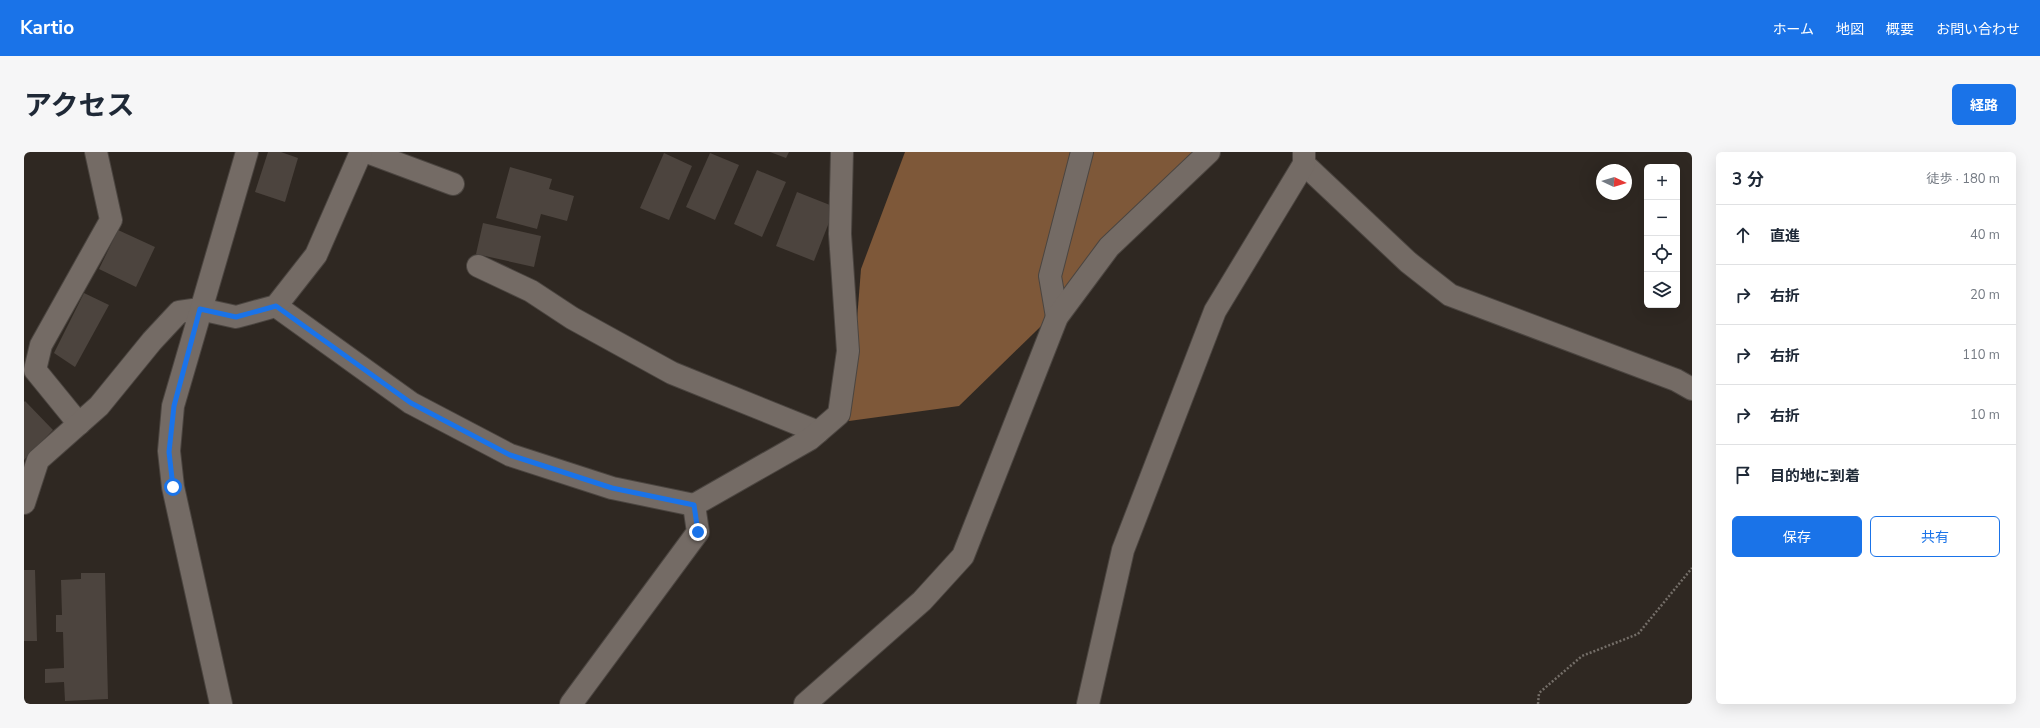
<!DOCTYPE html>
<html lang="ja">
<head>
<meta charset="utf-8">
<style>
  :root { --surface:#fff; --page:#f6f6f7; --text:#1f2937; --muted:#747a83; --line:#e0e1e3; --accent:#1a73e8 }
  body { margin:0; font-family:"Nunito Sans","Noto Sans JP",sans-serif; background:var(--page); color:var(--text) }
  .controls { position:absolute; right:12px; top:12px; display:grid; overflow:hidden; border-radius:6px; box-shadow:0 4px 16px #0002 }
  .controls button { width:36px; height:36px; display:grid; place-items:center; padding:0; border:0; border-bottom:1px solid var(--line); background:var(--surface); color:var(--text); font:20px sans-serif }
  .compass { position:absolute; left:1572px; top:12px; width:36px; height:36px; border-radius:50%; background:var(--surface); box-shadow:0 4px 16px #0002; rotate:94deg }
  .stop { position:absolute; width:12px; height:12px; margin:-9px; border:3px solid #1a73e8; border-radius:50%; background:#fff }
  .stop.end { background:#1a73e8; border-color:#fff; box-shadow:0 1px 4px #0008 }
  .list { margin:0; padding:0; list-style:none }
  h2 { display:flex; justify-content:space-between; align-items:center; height:52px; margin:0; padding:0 16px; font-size:17px }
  h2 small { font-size:13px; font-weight:400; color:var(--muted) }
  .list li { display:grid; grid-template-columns:26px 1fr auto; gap:12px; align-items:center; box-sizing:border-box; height:60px; padding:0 16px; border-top:1px solid var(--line) }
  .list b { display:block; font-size:15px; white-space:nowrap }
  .list em { font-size:13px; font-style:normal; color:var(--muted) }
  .actions { display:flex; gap:8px; padding:12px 16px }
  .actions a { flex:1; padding:9px 0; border:1px solid var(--accent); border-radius:6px; text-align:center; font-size:14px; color:var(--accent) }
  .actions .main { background:var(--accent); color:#fff }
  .icon { flex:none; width:22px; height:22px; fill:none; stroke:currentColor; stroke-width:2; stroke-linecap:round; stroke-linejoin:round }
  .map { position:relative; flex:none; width:1668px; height:552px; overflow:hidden; border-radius:6px }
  header { display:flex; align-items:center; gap:24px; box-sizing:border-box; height:56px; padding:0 20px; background:var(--accent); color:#fff }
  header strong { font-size:19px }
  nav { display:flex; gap:22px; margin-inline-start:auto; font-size:14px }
  .intro { display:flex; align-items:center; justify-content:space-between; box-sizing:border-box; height:96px; padding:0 24px }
  h1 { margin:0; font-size:28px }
  .button { padding:10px 18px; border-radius:6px; background:var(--accent); color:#fff; font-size:14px; font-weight:700 }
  main { display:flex; gap:24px; padding:0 24px }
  aside { flex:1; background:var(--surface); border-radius:6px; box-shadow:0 4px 16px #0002 }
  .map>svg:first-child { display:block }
  .forest { fill:#7e5839 }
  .building { fill:#4c443e }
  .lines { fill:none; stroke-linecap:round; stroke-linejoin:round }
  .minor-casing { stroke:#4b4540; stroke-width:24 }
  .tertiary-casing { stroke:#4b4540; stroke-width:24 }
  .path { stroke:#746e68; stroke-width:2.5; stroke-dasharray:2 2; stroke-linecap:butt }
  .minor { stroke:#746b65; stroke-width:22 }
  .tertiary { stroke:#746b65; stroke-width:22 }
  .route { stroke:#1a73e8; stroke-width:5 }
</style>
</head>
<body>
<header>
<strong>Kartio</strong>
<nav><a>ホーム</a><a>地図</a><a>概要</a><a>お問い合わせ</a></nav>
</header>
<div class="intro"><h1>アクセス</h1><a class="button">経路</a></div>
<main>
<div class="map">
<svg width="1668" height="552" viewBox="0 0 1668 552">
  <rect width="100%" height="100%" fill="#2f2822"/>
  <polygon class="forest" points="881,0 1196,0 935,254 825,269 837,117"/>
  <g class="building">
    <polygon points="244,0 257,0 274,6 261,50 231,40"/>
    <polygon points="746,0 765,0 762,6"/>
    <polygon points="640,1 668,14 645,68 616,56"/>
    <polygon points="686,1 715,13 691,68 662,55"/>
    <polygon points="486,15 528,27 525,37 550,44 543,69 517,62 513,77 472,66"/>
    <polygon points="733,18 762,30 738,85 710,72"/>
    <polygon points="773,40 811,55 790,109 752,94"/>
    <polygon points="459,71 517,84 510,115 452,102"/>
    <polygon points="94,78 131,95 112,135 75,117"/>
    <polygon points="60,141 85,153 51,215 30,201"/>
    <polygon points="1,249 29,278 0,308 0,250"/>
    <polygon points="0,418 11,418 13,489 0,489"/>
    <polygon points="57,421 81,421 84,547 41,549 40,530 21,531 21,517 40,516 39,480 32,480 32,463 38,463 37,428 57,427"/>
  </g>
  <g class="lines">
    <defs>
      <g id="minor">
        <polyline points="343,0 429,32"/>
        <polyline points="1280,12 1384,110 1426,143 1652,228 1668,237"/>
        <polyline points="454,114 507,139 548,166 648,221 794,280"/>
        <polyline points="252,154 387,251 486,303 588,336 670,353"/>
        <polyline points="1033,165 1026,124 1058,0"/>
        <polyline points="55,272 11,218 17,193 87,68 72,0"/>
        <polyline points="0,351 14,308 75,254 128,189 155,160 176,157 212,165 252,154 292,103 337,0"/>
        <polyline points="547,552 674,380 670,353 786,287 815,262 824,199 816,82 818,0"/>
        <polyline points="1064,552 1099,398 1191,159 1280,12 1280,0"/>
      </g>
      <g id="tertiary">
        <polyline points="197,552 149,335 145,299 149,254 223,0"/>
        <polyline points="781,552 898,449 939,404 1033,165 1085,95 1185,0"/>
      </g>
    </defs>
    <use href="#minor" class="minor-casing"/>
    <use href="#tertiary" class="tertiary-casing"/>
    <polyline class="path" points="1514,552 1515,541 1558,504 1614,482 1668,416"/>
    <use href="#minor" class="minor"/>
    <use href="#tertiary" class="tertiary"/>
  </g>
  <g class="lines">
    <polyline class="route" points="149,335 145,300 150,254 176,157 212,165 252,154 387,251 486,303 588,336 670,353 674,380"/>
  </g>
</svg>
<div class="controls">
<button>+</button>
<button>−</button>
<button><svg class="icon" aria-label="locate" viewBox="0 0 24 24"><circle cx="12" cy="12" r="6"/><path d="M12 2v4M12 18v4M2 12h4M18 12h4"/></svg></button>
<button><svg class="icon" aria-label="layers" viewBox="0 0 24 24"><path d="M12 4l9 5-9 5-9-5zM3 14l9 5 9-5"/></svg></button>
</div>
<svg class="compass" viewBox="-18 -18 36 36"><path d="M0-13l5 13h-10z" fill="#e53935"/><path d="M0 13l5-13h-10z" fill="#747a83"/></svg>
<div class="stop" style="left:149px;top:335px"></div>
<div class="stop end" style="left:674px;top:380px"></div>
</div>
<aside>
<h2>3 分<small>徒歩 · 180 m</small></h2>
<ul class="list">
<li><svg class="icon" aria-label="ahead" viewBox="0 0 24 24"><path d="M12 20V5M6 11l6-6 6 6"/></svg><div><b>直進</b></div><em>40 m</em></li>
<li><svg class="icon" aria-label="right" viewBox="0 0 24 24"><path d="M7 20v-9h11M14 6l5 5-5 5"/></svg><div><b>右折</b></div><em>20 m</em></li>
<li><svg class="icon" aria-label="right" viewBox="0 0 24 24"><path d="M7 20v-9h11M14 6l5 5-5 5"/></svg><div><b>右折</b></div><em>110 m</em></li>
<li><svg class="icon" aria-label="right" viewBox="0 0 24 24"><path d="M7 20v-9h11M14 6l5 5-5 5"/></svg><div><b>右折</b></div><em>10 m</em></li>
<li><svg class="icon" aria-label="arrive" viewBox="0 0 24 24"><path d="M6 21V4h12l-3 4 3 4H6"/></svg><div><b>目的地に到着</b></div></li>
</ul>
<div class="actions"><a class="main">保存</a><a>共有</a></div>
</aside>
</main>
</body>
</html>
